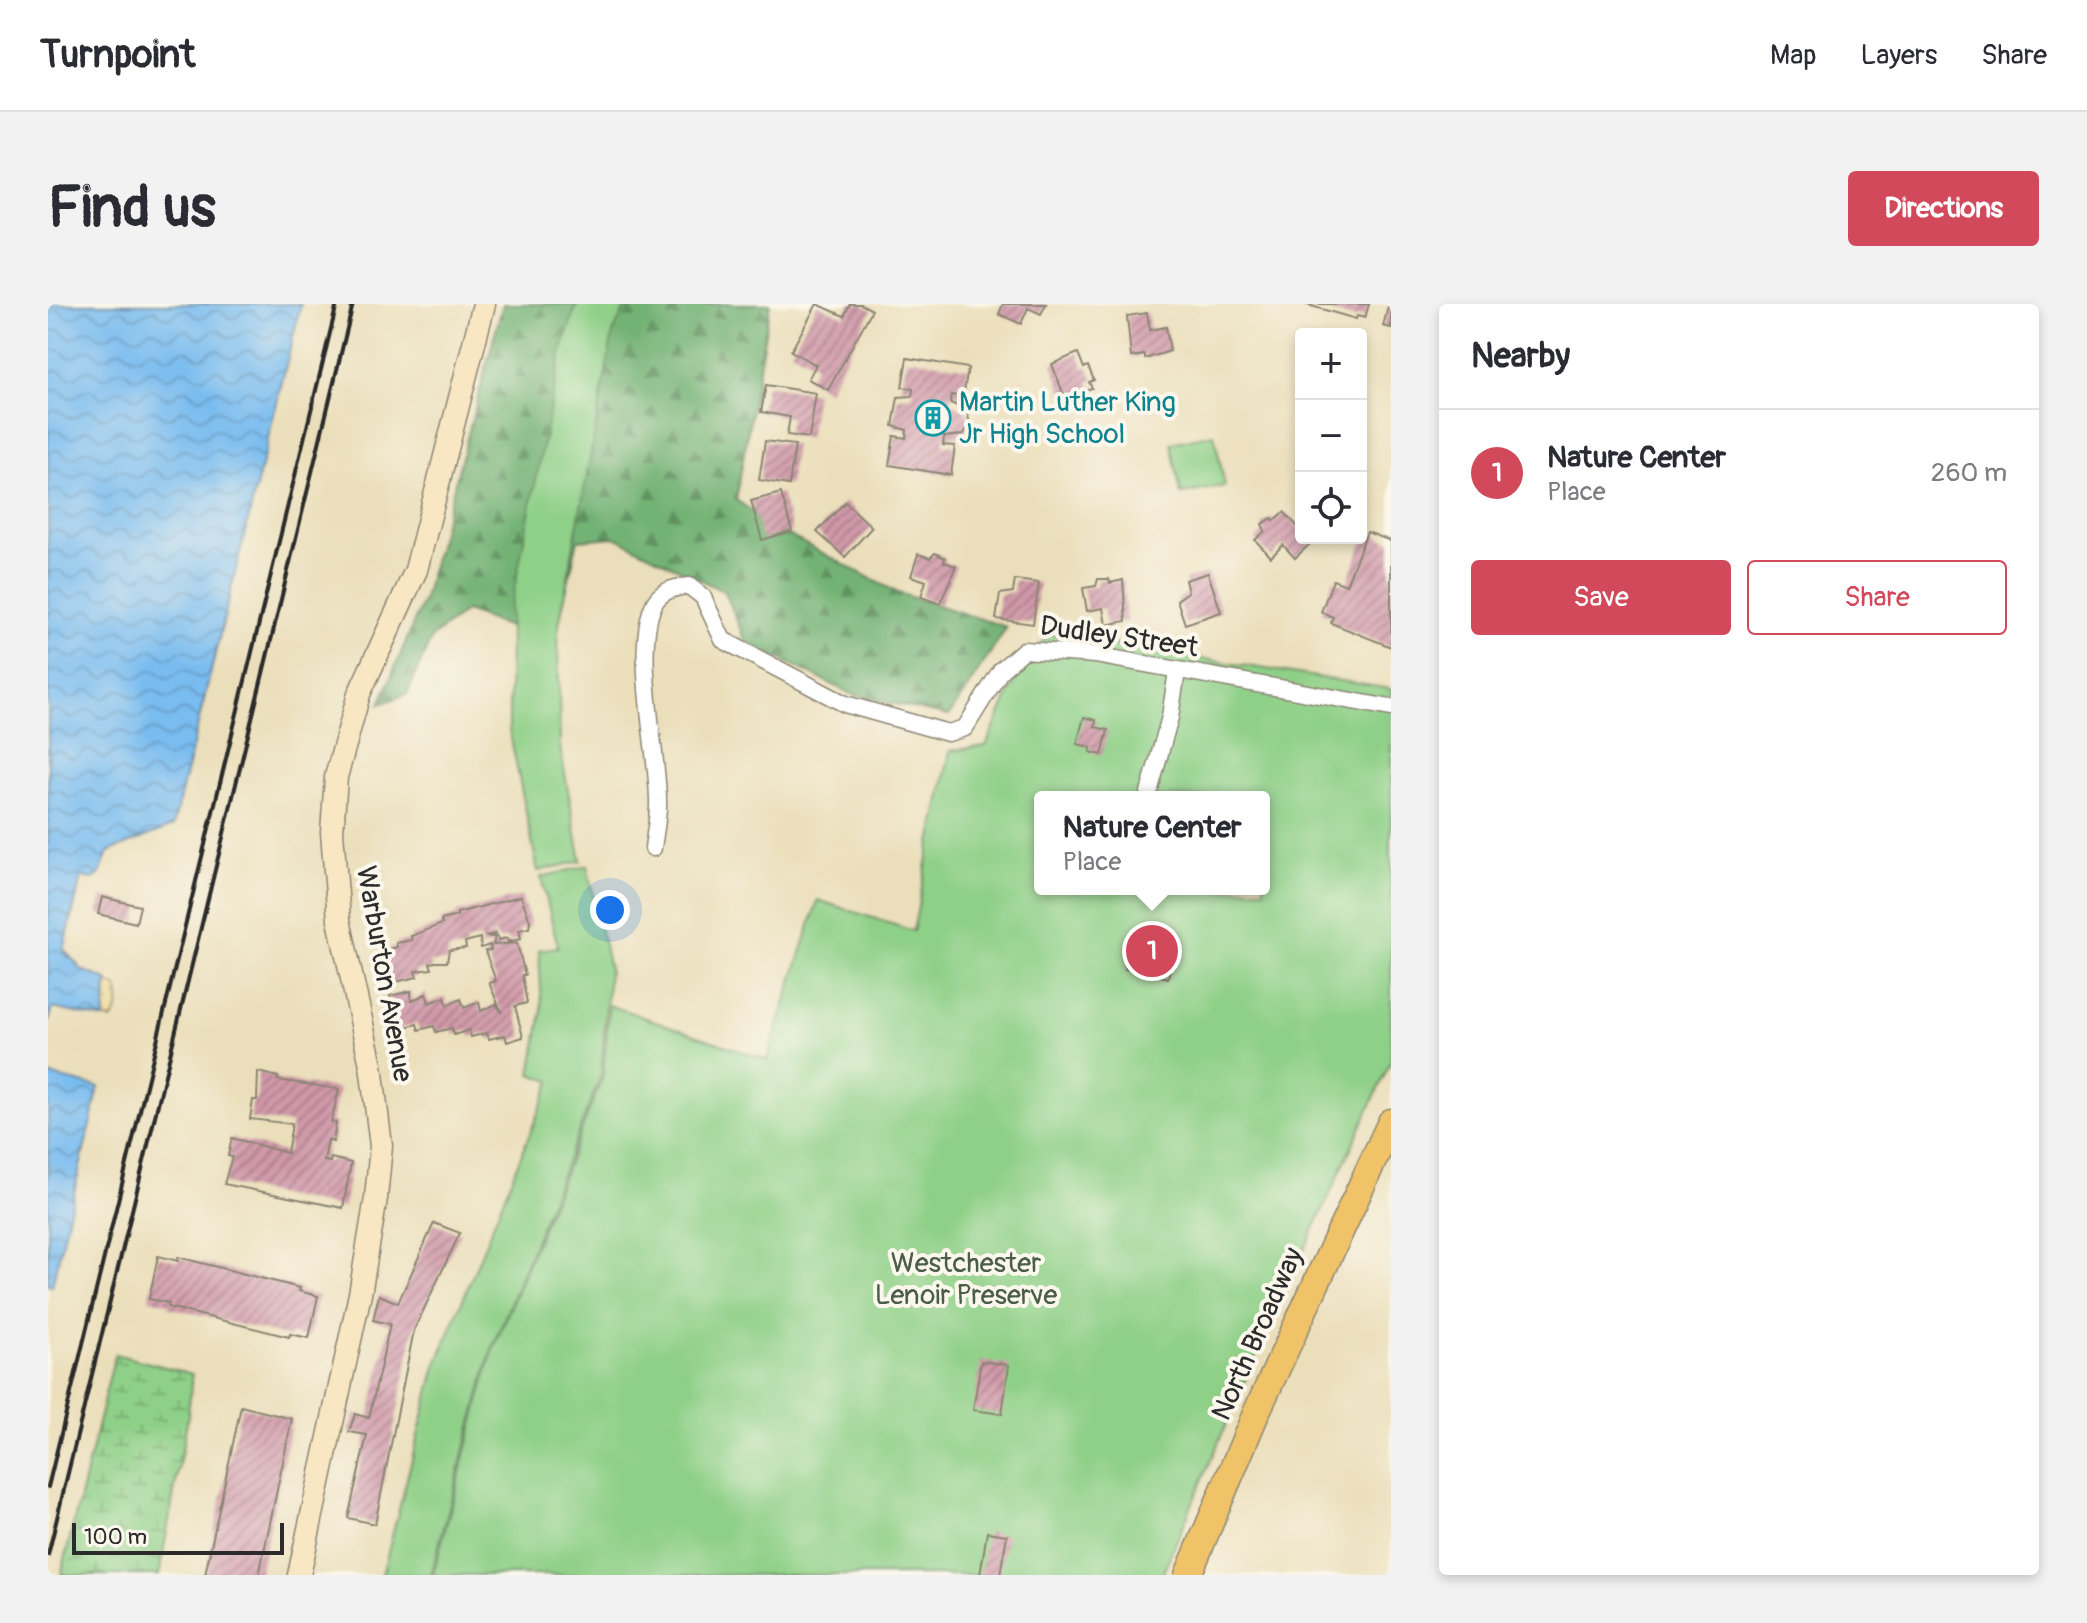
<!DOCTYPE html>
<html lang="en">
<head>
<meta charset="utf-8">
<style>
  :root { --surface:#fff; --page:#f2f2f3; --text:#2b2b33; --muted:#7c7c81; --line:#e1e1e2; --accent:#d1495b }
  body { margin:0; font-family:Pangolin,sans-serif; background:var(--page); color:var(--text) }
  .controls { position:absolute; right:24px; top:24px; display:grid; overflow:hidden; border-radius:8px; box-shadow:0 4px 12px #0003 }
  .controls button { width:72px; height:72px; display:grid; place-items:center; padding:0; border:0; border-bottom:2px solid var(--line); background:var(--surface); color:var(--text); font:40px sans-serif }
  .scale { position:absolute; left:24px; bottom:20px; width:212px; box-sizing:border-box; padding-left:8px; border:4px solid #2b2b2b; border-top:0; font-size:22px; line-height:28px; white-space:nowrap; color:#2b2b2b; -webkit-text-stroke:6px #fbf7ec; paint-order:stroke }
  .you { position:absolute; left:562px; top:606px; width:28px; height:28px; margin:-20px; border:6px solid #fff; border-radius:50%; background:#1a73e8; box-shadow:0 0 0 12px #1a73e833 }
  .badge { display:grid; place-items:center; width:52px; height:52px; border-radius:50%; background:var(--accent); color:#fff; font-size:26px; font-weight:700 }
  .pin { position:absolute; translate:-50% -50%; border:4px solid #fff; box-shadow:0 2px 8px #0006 }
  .popup { position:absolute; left:986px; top:487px; width:236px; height:104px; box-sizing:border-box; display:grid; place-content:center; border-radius:8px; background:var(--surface); filter:drop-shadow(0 2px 6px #0005); font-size:26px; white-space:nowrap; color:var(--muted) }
  .popup b { font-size:30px; color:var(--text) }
  .popup::after { content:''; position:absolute; left:50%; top:100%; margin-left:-16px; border:16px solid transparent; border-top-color:var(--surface) }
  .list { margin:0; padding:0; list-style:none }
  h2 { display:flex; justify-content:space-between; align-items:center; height:104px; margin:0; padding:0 32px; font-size:34px }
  h2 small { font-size:26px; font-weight:400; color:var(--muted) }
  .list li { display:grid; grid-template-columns:52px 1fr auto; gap:24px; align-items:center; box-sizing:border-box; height:128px; padding:0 32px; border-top:2px solid var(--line) }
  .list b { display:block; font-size:30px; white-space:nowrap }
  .list p { margin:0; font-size:26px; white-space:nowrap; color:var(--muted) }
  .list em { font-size:26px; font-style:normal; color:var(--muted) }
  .actions { display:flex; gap:16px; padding:24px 32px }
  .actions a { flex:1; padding:18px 0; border:2px solid var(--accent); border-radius:8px; text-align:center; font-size:28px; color:var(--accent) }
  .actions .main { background:var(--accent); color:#fff }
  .icon { flex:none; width:44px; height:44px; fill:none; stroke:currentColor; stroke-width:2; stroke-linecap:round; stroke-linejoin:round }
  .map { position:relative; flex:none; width:1343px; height:1271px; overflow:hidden; border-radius:8px }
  header { display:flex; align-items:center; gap:48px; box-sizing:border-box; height:112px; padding:0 40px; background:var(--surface); border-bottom:2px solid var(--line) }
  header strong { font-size:38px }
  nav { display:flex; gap:44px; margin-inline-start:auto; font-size:28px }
  .intro { display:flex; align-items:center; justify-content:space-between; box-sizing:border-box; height:192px; padding:0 48px }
  h1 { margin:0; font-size:56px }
  .button { padding:20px 36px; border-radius:8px; background:var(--accent); color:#fff; font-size:28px; font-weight:700 }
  main { display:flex; gap:48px; padding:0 48px }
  aside { flex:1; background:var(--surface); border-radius:8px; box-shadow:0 4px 12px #0003 }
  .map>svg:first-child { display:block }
  .forest { fill:url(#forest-firs); stroke:#4f6e50; stroke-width:2 }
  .wetland { fill:url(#wetland-marsh); stroke:#5d7e5a; stroke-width:2 }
  .sand { fill:url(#sand-dots); stroke:#8c8264; stroke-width:2 }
  .park { fill:#8fd088; stroke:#5d7e5a; stroke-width:2; fill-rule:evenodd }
  .water { fill:url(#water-waves); stroke:#52748d; stroke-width:2 }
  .building { fill:url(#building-hatch) }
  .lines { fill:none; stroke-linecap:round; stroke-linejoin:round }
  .street-casing { stroke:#8b8573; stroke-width:19 }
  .secondary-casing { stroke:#8b8573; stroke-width:25 }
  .primary-casing { stroke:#8b8573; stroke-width:29 }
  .street { stroke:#fff; stroke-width:16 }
  .secondary { stroke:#f9e7c3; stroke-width:22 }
  .primary { stroke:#f0c369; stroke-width:26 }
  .rail { stroke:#2b2b2b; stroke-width:4 }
  .labels { text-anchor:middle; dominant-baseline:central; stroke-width:8; stroke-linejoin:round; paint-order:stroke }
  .culture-label { font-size:28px; fill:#0d838f; stroke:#fbf7ec; text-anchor:start }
  .street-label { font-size:28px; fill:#2b2b2b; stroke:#fbf7ec }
  .park-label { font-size:28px; fill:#495d47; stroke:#fbf7ec }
</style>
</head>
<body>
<header>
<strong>Turnpoint</strong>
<nav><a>Map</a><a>Layers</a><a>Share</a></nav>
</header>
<div class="intro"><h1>Find us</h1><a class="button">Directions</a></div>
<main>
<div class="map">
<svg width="1343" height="1271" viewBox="0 0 1343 1271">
  <defs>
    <pattern id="forest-firs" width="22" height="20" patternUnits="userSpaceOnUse" patternTransform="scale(2)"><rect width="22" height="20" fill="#73b274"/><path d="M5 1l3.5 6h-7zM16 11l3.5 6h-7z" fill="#5f915f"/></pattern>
    <pattern id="wetland-marsh" width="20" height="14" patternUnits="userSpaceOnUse" patternTransform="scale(2)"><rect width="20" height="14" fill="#8fd088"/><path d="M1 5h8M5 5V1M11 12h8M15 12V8" fill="none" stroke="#75a96f"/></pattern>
    <pattern id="sand-dots" width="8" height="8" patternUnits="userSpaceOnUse" patternTransform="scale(2)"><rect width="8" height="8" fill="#eeda9e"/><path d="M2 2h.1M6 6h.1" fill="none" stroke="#cb8" stroke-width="1.8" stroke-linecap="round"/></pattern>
    <pattern id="water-waves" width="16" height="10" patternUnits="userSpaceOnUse" patternTransform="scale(2)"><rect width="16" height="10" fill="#79bcef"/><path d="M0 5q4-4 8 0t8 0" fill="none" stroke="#6399c2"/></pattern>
    <pattern id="building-hatch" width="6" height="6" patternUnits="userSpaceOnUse" patternTransform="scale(2)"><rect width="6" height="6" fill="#d098a9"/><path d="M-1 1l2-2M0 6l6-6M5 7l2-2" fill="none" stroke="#a97c8a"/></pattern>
  </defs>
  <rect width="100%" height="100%" fill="#fbf7ec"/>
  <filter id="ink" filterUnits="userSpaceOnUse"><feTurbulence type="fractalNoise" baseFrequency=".0125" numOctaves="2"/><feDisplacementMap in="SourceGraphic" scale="16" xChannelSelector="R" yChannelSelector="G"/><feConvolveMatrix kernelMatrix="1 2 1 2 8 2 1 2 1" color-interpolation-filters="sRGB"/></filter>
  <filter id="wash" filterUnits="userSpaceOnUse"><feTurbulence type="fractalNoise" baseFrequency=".006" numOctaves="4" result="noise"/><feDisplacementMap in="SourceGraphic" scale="32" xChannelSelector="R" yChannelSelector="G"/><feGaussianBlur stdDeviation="1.8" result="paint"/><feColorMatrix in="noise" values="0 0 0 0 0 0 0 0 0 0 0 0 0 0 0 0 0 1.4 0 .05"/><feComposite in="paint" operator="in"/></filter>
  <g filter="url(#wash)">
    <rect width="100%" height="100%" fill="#ebdfbb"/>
    <polygon class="forest" points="455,0 722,0 688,196 740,231 850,289 959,323 901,412 803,390 698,338 677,288 567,233 530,236 506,340 418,307 384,333 359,390 332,400 376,294"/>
    <polygon class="wetland" points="67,1050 144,1070 140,1112 111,1271 13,1271"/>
    <path class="sand" d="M59,678L69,683C73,696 72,706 63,716L56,715Z"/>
    <g class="park">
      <polygon points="529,0 579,0 565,29 510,327 512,443 533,557 490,567 461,425 462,306 514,45"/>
      <polygon points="1166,130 1177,182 1133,190 1123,139"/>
      <path d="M1001,330L1343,385V757L1202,1064L1114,1271H385L444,1049L555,772L561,701L719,756L770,596L865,627L902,447L938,442L973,363ZM992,493H1216V585H992Z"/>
      <polygon points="539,562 561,665 553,771 443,1048 383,1271 334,1271 388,1062 503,777 483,770 494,708 491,646 510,643 493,573"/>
    </g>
    <g class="water">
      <polygon points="0,0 253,0 125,522 60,548 52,570 46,575 33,573 16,646 34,666 59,676 56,715 5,704 0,720"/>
      <polygon points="0,771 51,783 4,982 0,980"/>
    </g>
    <g id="blocks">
      <g class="building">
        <polygon points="769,0 796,12 802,0 813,0 824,6 780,86 760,75 768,61 743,47"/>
        <polygon points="955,0 998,0 993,10 980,4 973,20 951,10"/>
        <polygon points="1256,0 1321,0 1317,14 1309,12 1308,15"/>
        <polygon points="1341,0 1343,0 1343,24 1335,22"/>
        <polygon points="1099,9 1102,26 1118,23 1122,47 1097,55 1097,51 1083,53 1079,12"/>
        <polygon points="1030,49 1036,64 1040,62 1046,76 1041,78 1044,84 1017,94 1004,60"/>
        <polygon points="859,54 920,64 915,93 903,91 902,99 918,105 922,119 915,131 896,133 895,141 907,142 903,171 841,161 846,132 858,134 859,126 845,122 850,93 864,92 865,85 854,83"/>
        <polygon points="718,81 768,89 761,134 739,131 742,113 713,108"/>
        <polygon points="717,137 747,141 741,181 711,176"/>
        <polygon points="733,189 744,227 714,236 703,197"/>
        <polygon points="797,198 824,223 797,253 769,228"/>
        <polygon points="1236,208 1252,225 1253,234 1262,240 1247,254 1235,241 1223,253 1207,236 1217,227 1214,220 1224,214 1226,217"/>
        <polygon points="1319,228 1343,237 1343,343 1283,319 1285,313 1273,308 1285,276 1298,281"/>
        <polygon points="887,249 897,254 896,258 908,262 892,300 873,293 878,277 863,272 870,250 882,254"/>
        <polygon points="1160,269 1173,308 1137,320 1129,296 1140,288 1137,276"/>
        <polygon points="1050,275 1061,275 1062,279 1075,276 1078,317 1058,321 1055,304 1039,307 1035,284 1048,282"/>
        <polygon points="967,276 991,279 985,320 948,315 952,290 965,288"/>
        <polygon points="1036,413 1048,416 1047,423 1060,426 1054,451 1042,448 1043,443 1029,440"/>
        <polygon points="473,592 482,617 481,624 471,626 473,635 460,638 459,634 450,636 448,630 437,632 447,633 445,641 469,639 477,671 474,671 479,699 467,702 475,733 459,738 457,731 441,735 439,729 423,733 421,726 406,731 404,724 388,728 386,722 371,726 369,720 350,725 342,692 363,687 363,697 378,690 381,699 397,693 399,701 413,695 416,704 431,698 433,707 448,700 454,709 441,679 448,677 437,647 443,646 442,641 433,644 432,634 417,638 418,644 401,646 399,658 387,658 382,659 384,665 367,667 369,673 339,680 330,648 349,643 348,639 364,636 363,632 394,620 393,616 409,612 409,609"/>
        <polygon points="54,593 92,602 88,619 50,610"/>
        <polygon points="1086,630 1128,640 1120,674 1103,670 1106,656 1095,653 1091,668 1077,665"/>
        <polygon points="210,768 230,773 229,776 291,785 283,818 288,819 285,838 280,836 276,857 282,858 283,854 303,859 295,904 176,880 184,853 180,852 184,834 239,849 244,820 202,815 205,796 209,796"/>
        <polygon points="386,919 412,929 366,1026 327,1220 300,1214 319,1131 301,1128 307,1110 321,1114 342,1020 325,1016 331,991 350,999"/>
        <polygon points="110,952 130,957 130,953 252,984 251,987 270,992 261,1034 242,1030 241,1033 120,1003 121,999 101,995"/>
        <polygon points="933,1057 961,1061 954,1110 925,1106"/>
        <polygon points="193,1102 244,1115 211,1271 157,1271"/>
        <polygon points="939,1228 959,1231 952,1271 932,1271"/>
      </g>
    </g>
  </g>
  <g filter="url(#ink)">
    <use href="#blocks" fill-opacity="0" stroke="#8b8573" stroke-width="2"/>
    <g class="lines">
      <defs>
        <g id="street">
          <polyline points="1100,492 1122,413 1129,367"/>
          <path d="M605,544C607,528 611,511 610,495C609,444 586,349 605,302C611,287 627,283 641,282L655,293L675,336L797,400L900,429L917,424L953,366L976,346L1047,351L1343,404"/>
        </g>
        <polyline id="secondary" points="251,1271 312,990 328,894 333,842 323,761 291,616 284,528 288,473 311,390 368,266 436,0"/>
        <polyline id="primary" points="1140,1271 1209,1107 1343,818"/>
      </defs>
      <use href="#street" class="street-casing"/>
      <use href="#secondary" class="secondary-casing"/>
      <use href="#primary" class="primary-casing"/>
      <use href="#street" class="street"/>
      <use href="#secondary" class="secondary"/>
      <use href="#primary" class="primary"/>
      <g class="rail">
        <polyline points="0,1183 289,0"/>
        <polyline points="0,1251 305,0"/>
      </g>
    </g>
  </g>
  <defs>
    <symbol id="building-ring" viewBox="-11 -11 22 22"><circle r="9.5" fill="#fbf7ec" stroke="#0f9aa8" stroke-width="1.5"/><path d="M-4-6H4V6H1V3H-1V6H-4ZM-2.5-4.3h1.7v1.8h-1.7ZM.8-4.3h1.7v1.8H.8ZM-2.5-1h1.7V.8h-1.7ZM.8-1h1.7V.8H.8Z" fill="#0f9aa8"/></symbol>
  </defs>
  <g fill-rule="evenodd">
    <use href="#building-ring" x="865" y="94" width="40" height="40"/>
  </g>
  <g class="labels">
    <g class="culture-label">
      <text x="911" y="98">Martin Luther King<tspan x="911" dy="32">Jr High School</tspan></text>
    </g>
    <g class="street-label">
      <text transform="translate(1071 333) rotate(8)">Dudley Street</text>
      <text transform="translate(336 670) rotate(80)">Warburton Avenue</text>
      <text transform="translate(1210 1030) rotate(-66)">North Broadway</text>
    </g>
    <g class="park-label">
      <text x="918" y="959">Westchester<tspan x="918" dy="32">Lenoir Preserve</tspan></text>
    </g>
  </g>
</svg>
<div class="controls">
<button>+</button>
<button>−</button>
<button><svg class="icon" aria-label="locate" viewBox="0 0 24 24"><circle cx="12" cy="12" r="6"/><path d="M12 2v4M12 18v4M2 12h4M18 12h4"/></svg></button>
</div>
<div class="scale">100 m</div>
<div class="you"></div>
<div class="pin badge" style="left:1104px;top:647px">1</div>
<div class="popup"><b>Nature Center</b>Place</div>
</div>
<aside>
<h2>Nearby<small></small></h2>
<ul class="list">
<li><span class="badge">1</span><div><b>Nature Center</b><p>Place</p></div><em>260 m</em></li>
</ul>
<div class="actions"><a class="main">Save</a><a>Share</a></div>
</aside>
</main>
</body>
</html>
